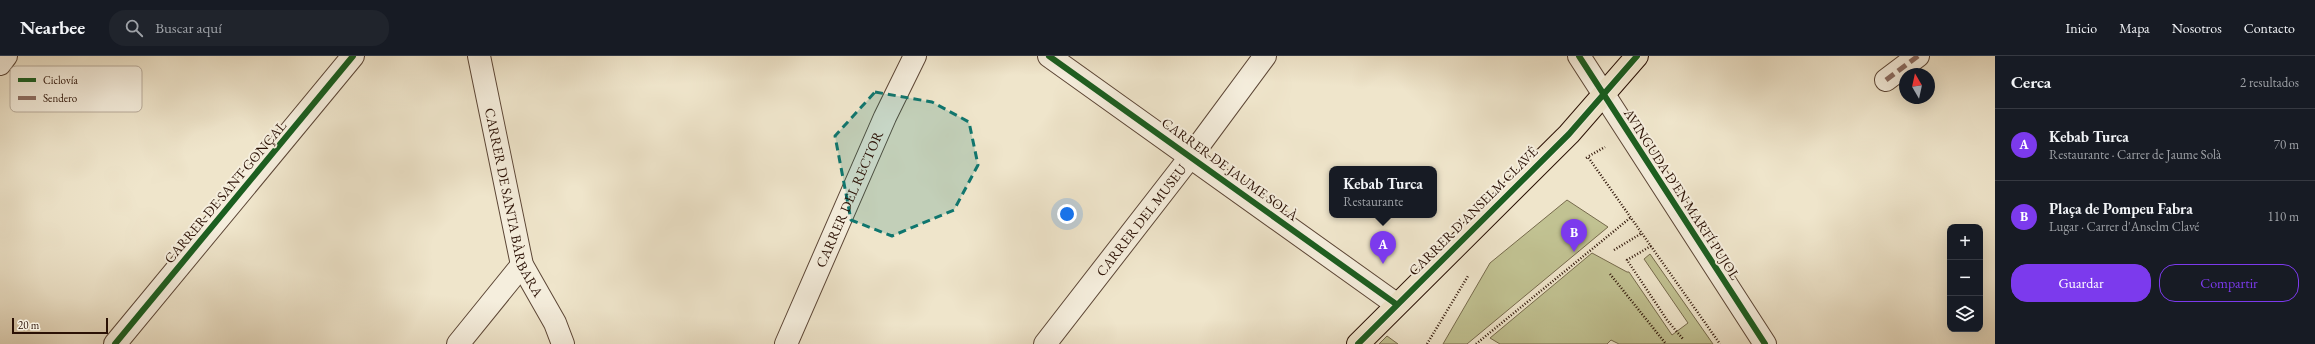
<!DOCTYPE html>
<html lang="es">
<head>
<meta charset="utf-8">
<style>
  :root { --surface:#171b24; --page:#20242c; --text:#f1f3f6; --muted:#9ea1a6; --line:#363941; --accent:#7c3aed }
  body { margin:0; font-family:"EB Garamond",serif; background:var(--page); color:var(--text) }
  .controls { position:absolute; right:12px; bottom:12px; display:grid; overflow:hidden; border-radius:8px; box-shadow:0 4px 16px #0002 }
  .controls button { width:36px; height:36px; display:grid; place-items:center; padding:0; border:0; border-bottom:1px solid var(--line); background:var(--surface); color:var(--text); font:20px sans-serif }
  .compass { position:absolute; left:1899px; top:12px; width:36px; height:36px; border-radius:50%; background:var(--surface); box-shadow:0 4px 16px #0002; rotate:351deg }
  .scale { position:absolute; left:12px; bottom:10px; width:96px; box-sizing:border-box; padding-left:4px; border:2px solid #2b1105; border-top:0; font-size:11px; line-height:14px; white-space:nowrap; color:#2b1105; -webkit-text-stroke:3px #f5eedd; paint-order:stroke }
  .you { position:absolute; left:1067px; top:158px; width:14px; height:14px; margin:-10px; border:3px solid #fff; border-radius:50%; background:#1a73e8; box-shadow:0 0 0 6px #1a73e833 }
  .badge { display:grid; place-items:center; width:26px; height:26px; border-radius:50%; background:var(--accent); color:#fff; font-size:13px; font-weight:700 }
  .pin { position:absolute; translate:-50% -33px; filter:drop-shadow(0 1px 2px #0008) }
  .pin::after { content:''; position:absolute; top:21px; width:14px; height:12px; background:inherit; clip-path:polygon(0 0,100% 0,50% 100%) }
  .popup { position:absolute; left:1329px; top:110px; width:108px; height:52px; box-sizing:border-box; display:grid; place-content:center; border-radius:8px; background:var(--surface); filter:drop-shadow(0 1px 3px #0005); font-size:13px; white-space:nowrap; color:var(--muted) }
  .popup b { font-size:15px; color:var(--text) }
  .popup::after { content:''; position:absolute; left:50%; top:100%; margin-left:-8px; border:8px solid transparent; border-top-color:var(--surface) }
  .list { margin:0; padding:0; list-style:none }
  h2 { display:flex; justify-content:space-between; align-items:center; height:52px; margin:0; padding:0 16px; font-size:17px }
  h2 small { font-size:13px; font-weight:400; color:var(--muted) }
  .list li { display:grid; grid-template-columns:26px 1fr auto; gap:12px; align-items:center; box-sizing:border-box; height:72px; padding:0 16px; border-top:1px solid var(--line) }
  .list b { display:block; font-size:15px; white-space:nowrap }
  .list p { margin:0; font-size:13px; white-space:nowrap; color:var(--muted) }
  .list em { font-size:13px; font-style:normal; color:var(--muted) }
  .actions { display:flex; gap:8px; padding:12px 16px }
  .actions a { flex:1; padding:9px 0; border:1px solid var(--accent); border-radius:16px; text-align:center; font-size:14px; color:var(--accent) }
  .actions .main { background:var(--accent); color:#fff }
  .icon { flex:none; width:22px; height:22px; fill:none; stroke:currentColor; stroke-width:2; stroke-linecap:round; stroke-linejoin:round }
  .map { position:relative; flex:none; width:1995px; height:288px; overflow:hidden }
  header { display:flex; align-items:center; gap:24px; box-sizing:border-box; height:56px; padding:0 20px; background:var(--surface); border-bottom:1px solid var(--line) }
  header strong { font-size:19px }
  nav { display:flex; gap:22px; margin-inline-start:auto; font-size:14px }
  .search { width:280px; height:36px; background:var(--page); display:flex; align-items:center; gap:10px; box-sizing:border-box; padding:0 14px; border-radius:16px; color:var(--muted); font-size:15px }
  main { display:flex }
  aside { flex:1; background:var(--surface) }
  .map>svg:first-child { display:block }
  .green { fill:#c1c292; stroke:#766a4c }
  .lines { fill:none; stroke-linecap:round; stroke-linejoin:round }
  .street-casing { stroke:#5c4636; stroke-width:24 }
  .primary-casing { stroke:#2b1105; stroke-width:24 }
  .path { stroke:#2b1105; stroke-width:2.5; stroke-dasharray:1 2; stroke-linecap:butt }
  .street { stroke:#f5eedd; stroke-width:22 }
  .primary { stroke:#efe5cb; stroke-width:22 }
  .quiet { stroke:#8d6e63; stroke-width:5; stroke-dasharray:10 5; stroke-linecap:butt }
  .cycleway-casing { stroke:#f5eedd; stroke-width:8 }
  .cycleway { stroke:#1b5e20; stroke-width:6 }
  .marked { fill:#0f766e; fill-opacity:0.2; stroke:#0f766e; stroke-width:3; stroke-dasharray:8 5; stroke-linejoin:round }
  .labels { text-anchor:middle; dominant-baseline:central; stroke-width:4; stroke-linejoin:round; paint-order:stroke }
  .street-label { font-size:14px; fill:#2b1105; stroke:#f5eedd }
  .key { fill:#f5eedd; stroke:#b8ac9c; stroke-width:1 }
  .key-label { font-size:11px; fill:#2b1105 }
</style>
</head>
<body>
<header>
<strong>Nearbee</strong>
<div class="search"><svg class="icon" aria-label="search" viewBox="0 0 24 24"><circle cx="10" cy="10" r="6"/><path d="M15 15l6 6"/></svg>Buscar aquí</div>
<nav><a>Inicio</a><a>Mapa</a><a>Nosotros</a><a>Contacto</a></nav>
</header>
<main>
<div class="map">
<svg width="1995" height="288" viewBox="0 0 1995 288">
  <rect width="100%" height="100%" fill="#efe5cb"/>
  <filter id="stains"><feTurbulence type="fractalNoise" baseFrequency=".005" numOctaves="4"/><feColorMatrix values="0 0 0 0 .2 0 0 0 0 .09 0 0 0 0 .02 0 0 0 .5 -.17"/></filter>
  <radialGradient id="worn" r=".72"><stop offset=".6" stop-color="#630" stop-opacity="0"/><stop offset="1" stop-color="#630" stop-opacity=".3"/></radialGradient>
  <g class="green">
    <polygon points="1567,144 1608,171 1467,288 1443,288 1490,207"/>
    <polygon points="1592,197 1627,216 1629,216 1672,279 1688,267 1644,203 1650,198 1713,288 1619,288 1611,284 1607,288 1500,288 1490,282"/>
    <polygon points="1387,280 1398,288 1379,288"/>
  </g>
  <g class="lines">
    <defs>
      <g id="street">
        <path id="s1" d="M479,0L522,209L555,267L563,288"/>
        <polyline points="1049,0 1396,248"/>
        <polyline points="1579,0 1765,288"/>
        <polyline points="0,8 6,0"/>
        <polyline points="1886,24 1918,0"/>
        <polyline points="115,288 353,0"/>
        <polyline points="458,288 522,209"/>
        <path id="s2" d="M786,288L885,61L915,0"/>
        <path id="s3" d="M1045,288L1191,100L1265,0"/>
      </g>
      <polyline id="primary" points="1358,288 1569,78 1637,0"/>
    </defs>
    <use href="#street" class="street-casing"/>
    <use href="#primary" class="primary-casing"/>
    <g class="path">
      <polyline points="1589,100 1605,91"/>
      <polyline points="1586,102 1588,101 1720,288"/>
      <polyline points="1651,190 1627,204 1667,264 1683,283"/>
      <polyline points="1614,194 1642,177"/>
      <polyline points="1610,218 1666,288"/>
      <polyline points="1427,288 1468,220"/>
      <polyline points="1476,288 1630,162"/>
    </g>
    <use href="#street" class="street"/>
    <use href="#primary" class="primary"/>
    <polyline class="quiet" points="1886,24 1918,0"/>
    <defs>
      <g id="cycleway">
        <polyline points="1049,0 1396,248"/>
        <polyline points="1579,0 1765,288"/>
        <polyline points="115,288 353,0"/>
        <polyline points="1358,288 1569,78 1637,0"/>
      </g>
    </defs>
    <use href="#cycleway" class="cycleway-casing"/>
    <use href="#cycleway" class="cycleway"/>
  </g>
  <path class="marked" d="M875,36L932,46L969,66L978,109L954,154L892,180L851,164L835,80Z"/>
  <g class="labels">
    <g class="street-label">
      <text transform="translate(1230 113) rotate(36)">CARRER DE JAUME SOLÀ</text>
      <text transform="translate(225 136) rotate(-50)">CARRER DE SANT GONÇAL</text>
      <text transform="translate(1682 138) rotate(57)">AVINGUDA D'EN MARTÍ PUJOL</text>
      <text stroke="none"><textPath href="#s2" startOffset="158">CARRER DEL RECTOR</textPath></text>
      <text stroke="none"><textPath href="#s1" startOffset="151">CARRER DE SANTA BÀRBARA</textPath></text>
      <text transform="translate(1473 155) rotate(-45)">CARRER D'ANSELM CLAVÉ</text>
      <text stroke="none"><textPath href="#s3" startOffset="157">CARRER DEL MUSEU</textPath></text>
    </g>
  </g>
  <rect x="10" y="10" width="132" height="46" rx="6" class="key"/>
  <rect x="18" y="22" width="18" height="4" fill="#1b5e20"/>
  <rect x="18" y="40" width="18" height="4" fill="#8d6e63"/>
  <g class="key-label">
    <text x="43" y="28">Ciclovía</text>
    <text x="43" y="46">Sendero</text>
  </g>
  <rect width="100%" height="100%" filter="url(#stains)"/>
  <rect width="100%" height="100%" fill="url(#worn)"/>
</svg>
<div class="controls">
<button>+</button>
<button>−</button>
<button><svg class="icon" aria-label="layers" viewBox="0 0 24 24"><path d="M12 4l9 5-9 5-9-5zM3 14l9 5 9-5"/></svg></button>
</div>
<svg class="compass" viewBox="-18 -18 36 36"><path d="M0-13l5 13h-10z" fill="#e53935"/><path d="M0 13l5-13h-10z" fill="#9ea1a6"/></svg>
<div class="scale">20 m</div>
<div class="you"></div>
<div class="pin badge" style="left:1383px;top:208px">A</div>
<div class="popup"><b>Kebab Turca</b>Restaurante</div>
<div class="pin badge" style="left:1574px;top:196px">B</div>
</div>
<aside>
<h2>Cerca<small>2 resultados</small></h2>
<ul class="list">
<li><span class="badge">A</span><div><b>Kebab Turca</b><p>Restaurante · Carrer de Jaume Solà</p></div><em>70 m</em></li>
<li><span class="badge">B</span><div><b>Plaça de Pompeu Fabra</b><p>Lugar · Carrer d'Anselm Clavé</p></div><em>110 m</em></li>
</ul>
<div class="actions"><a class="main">Guardar</a><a>Compartir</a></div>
</aside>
</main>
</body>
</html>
